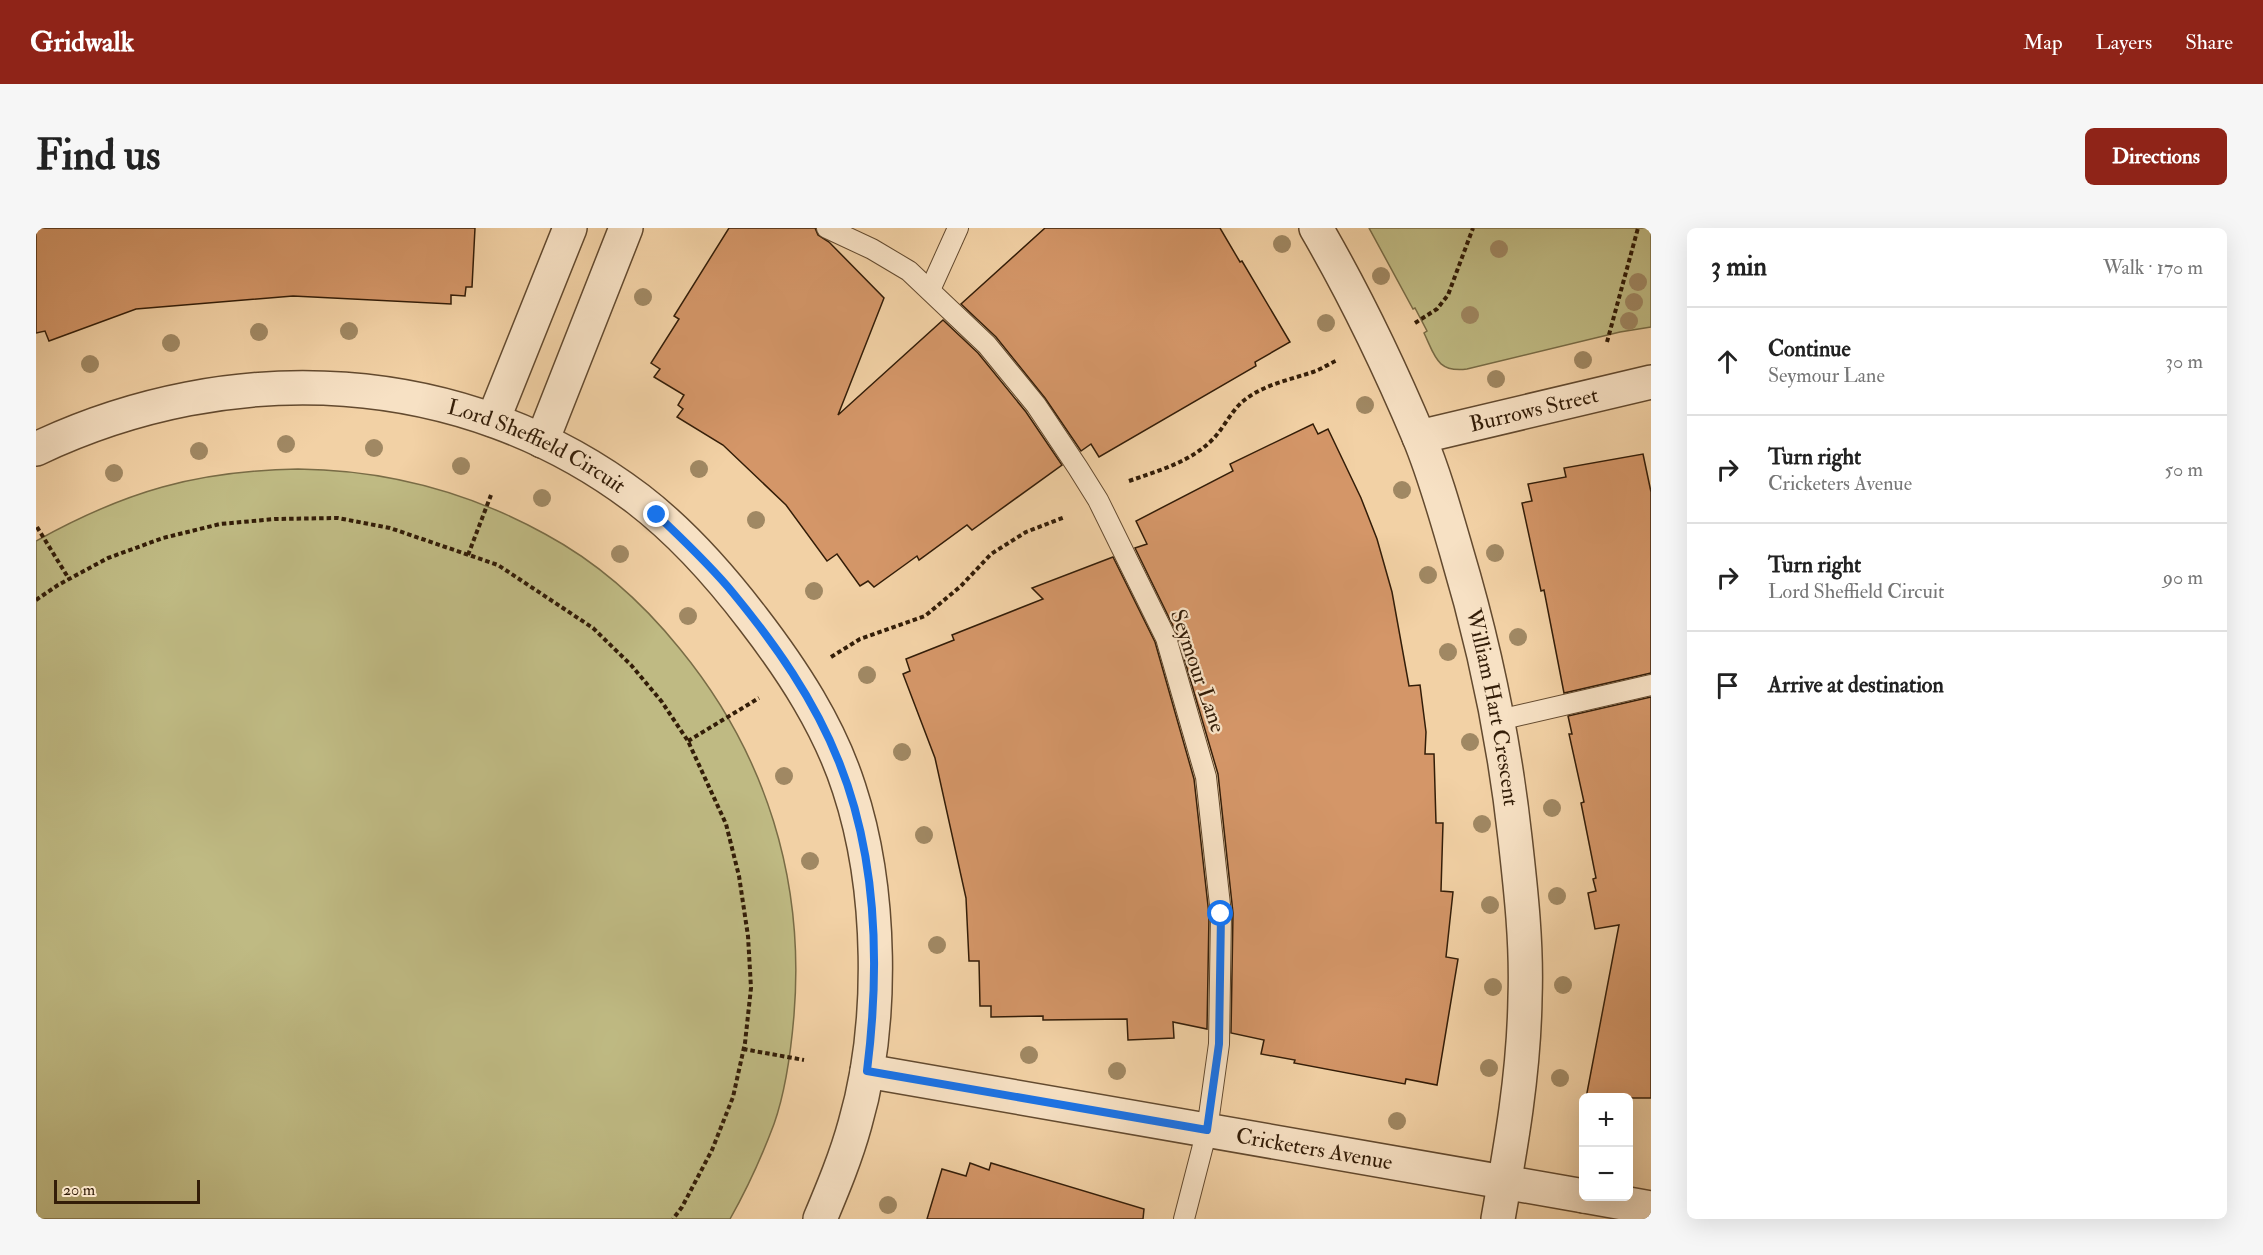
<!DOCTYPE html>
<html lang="en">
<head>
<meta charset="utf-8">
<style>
  :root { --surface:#fff; --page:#f6f6f6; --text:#222; --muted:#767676; --line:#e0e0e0; --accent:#8f2418 }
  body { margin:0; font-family:"IM FELL Double Pica",serif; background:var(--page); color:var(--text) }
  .controls { position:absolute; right:18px; bottom:18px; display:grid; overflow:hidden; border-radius:9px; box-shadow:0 6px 24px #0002 }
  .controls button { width:54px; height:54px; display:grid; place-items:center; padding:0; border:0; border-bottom:2px solid var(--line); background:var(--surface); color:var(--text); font:30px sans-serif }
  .scale { position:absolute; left:18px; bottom:15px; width:146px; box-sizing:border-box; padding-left:6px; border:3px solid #331d08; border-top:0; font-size:16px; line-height:21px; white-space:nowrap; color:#331d08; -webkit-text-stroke:4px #f7e1c4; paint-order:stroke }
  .stop { position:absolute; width:18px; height:18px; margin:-14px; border:4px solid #1a73e8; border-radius:50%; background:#fff }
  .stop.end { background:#1a73e8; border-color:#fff; box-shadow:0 2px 6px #0008 }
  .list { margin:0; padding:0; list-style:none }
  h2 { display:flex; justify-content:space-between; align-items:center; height:78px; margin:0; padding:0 24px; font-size:26px }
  h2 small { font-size:20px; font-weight:400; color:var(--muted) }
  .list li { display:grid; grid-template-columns:39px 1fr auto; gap:18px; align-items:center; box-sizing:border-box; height:108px; padding:0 24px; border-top:2px solid var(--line) }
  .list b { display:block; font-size:22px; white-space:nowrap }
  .list p { margin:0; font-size:20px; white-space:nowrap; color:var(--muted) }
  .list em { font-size:20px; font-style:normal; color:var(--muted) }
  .icon { flex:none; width:33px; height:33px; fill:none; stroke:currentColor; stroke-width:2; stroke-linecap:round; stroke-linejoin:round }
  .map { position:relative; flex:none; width:1615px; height:991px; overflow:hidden; border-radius:9px }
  header { display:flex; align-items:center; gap:36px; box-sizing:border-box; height:84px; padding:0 30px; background:var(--accent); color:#fff }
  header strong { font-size:28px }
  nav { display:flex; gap:33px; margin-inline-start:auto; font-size:21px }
  .intro { display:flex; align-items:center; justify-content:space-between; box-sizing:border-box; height:144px; padding:0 36px }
  h1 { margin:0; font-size:42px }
  .button { padding:15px 27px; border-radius:9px; background:var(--accent); color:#fff; font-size:21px; font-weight:700 }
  main { display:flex; gap:36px; padding:0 36px }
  aside { flex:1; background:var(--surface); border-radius:9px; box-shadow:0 6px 24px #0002 }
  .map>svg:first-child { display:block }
  .green { fill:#bfba83; stroke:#796c46; stroke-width:1.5 }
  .building { fill:#d49668; stroke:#331d08; stroke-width:1.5 }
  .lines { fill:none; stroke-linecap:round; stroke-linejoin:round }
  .lane-casing { stroke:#634a2f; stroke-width:22 }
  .street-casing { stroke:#634a2f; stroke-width:36 }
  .path { stroke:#331d08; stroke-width:4; stroke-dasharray:4.5 3; stroke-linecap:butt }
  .lane { stroke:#f7e1c4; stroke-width:20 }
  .street { stroke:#f7e1c4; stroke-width:33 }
  .tree { fill:#a08863 }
  .route { stroke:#1a73e8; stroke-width:8 }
  .labels { text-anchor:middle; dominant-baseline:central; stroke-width:4.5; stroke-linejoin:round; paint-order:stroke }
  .street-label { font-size:22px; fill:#331d08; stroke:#f7e1c4 }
</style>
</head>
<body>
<header>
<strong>Gridwalk</strong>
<nav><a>Map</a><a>Layers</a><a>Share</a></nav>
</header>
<div class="intro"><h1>Find us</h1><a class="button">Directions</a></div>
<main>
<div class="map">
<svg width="1615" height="991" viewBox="0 0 1615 991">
  <rect width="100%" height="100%" fill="#f2d1a5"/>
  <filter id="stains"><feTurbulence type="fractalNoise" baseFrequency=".00333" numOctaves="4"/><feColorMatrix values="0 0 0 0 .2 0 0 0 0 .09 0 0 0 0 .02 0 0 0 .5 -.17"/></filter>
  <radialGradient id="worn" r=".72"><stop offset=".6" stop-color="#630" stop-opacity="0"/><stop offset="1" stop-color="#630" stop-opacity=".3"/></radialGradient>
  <g class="green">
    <path d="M1333,0H1615V99L1584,104L1431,141C1401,145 1399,128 1388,105L1391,103L1379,80L1377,81Z"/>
    <path d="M262,241C349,242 433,264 509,306C561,334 607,375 644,421C730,526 769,652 758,787C755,823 750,862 738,896C726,928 711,961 694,991H0V313C90,263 160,243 262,241Z"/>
  </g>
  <g class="building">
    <polygon points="0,0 439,0 436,59 430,59 429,68 415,67 415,76 257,68 100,81 13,113 9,103 0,105"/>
    <polygon points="693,0 779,0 782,7 793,14 848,70 802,187 907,92 942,125 990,184 1026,237 936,302 931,297 883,332 881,328 838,359 832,353 824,358 801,326 791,333 750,277 687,217 641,189 647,181 642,177 648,167 618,149 624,141 615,135 643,91 638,88"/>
    <polygon points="1009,0 1184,0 1204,34 1206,33 1254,114 1219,134 1220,138 1063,229 1055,216 1045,223 1009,170 960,109 925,76"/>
    <polygon points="1277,196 1282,206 1292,201 1325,270 1341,311 1356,364 1373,458 1384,457 1390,504 1389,526 1398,526 1400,595 1407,595 1405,663 1417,664 1410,729 1422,731 1401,857 1370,851 1369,856 1258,835 1259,832 1225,826 1228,812 1195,805 1197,685 1182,546 1141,406 1099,320 1111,316 1100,293 1197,243 1194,236"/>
    <polygon points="1607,226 1615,264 1615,445 1528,465 1508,362 1505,363 1486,275 1496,273 1492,256 1530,249 1528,240"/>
    <polygon points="1077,329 1119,414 1158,551 1173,687 1171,801 1137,794 1138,810 1092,812 1091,791 1007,792 1007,788 955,789 955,778 944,778 943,733 933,733 930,670 899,530 867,446 874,443 870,431 918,412 916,407 1007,371 996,360"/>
    <polygon points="1615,469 1615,870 1550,870 1583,697 1559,701 1552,665 1560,663 1557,651 1560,650 1545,575 1548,574 1533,506 1536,506 1532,488"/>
    <polygon points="934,935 953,942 955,935 1108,981 1107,991 891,991 906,941 930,948"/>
  </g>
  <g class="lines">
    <defs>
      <g id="lane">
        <polyline points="791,0 836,21 873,43 951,117 1000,177 1042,240 1062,272 1130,410 1170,549 1185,686 1183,816 1171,902 1148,991"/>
        <polyline points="894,62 922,0"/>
        <polyline points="1463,492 1615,457"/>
      </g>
      <g id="street">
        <path id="s1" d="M1280,0C1319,67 1353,138 1383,209C1398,245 1409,284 1420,322C1449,419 1468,510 1479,610C1485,663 1491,717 1489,770C1488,845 1475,918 1462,991"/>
        <polyline points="457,192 534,0"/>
        <path id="s2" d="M1383,209L1615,154"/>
        <polyline points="506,213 590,0"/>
        <path id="s3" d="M0,221C196,128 427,138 602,271C645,304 685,349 717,391C757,443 793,498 813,560C846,660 848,796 819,896C810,929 797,960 784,991"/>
        <path id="s4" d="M831,843L1548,968"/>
        <polyline points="1548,968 1615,980"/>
      </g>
    </defs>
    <use href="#lane" class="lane-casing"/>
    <use href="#street" class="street-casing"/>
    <g class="path">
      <polyline points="1379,95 1401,81 1412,67 1437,0"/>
      <polyline points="1571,114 1602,0"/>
      <path d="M1093,253C1124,242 1155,234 1178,210C1188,199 1195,184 1206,174C1226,157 1253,152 1277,144C1286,141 1294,135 1302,132"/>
      <polyline points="1,299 33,351"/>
      <polyline points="432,327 455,267"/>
      <polyline points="0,372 22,357 72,330 127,310 184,296 239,291 302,290 354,300 462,337 557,400 595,437 626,474 652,513 690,596 703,648 712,708 715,760 709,815 697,869 676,922 646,979 637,991"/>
      <polyline points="795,429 824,411 889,388 925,358 955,326 990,304 1029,289"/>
      <polyline points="652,513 723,470"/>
      <polyline points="707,821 768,832"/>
    </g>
    <use href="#lane" class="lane"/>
    <use href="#street" class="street"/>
  </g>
  <g class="tree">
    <circle cx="1246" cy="16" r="9"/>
    <circle cx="1463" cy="21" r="9"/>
    <circle cx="1345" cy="48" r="9"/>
    <circle cx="1602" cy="54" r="9"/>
    <circle cx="607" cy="69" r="9"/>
    <circle cx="1598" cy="74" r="9"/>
    <circle cx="1434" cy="87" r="9"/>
    <circle cx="1593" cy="93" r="9"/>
    <circle cx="1290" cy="95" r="9"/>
    <circle cx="313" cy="103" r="9"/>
    <circle cx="223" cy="104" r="9"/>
    <circle cx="135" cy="115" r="9"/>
    <circle cx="1547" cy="132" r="9"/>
    <circle cx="54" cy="136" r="9"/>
    <circle cx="1460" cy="151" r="9"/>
    <circle cx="1329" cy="177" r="9"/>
    <circle cx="250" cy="216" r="9"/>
    <circle cx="338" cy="220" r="9"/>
    <circle cx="163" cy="223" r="9"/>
    <circle cx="425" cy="238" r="9"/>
    <circle cx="663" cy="241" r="9"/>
    <circle cx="78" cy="245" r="9"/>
    <circle cx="1366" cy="262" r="9"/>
    <circle cx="506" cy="270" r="9"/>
    <circle cx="720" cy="292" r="9"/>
    <circle cx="1459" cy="325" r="9"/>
    <circle cx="584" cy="326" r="9"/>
    <circle cx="1392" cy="347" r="9"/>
    <circle cx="778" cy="363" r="9"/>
    <circle cx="652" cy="388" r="9"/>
    <circle cx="1482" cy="409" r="9"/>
    <circle cx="1412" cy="424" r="9"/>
    <circle cx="831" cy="447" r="9"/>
    <circle cx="1434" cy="514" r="9"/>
    <circle cx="866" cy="524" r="9"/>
    <circle cx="748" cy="548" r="9"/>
    <circle cx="1516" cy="580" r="9"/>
    <circle cx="1446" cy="596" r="9"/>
    <circle cx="888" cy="607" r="9"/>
    <circle cx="774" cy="633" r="9"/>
    <circle cx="1521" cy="668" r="9"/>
    <circle cx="1454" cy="677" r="9"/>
    <circle cx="901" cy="717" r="9"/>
    <circle cx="1527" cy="757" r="9"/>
    <circle cx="1457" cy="759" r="9"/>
    <circle cx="993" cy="827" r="9"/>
    <circle cx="1453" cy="840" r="9"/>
    <circle cx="1081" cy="843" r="9"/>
    <circle cx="1524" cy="850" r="9"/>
    <circle cx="1361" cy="893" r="9"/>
    <circle cx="852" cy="977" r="9"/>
  </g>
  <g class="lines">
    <path class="route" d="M621,287C647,312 674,337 697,365C739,416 778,471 803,534C842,631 844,739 831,843L1171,902L1183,816L1185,686"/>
  </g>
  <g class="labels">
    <g class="street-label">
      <text stroke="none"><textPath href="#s2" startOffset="118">Burrows Street</textPath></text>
      <text stroke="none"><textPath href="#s3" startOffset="520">Lord Sheffield Circuit</textPath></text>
      <text transform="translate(1162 443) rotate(71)">Seymour Lane</text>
      <text stroke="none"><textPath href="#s1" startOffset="514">William Hart Crescent</textPath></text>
      <text stroke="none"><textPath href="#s4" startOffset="454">Cricketers Avenue</textPath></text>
    </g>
  </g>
  <rect width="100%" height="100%" filter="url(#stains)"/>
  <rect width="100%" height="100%" fill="url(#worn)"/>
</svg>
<div class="controls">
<button>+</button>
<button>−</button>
</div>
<div class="scale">20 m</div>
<div class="stop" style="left:1185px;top:686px"></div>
<div class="stop end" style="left:621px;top:287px"></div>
</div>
<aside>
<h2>3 min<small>Walk · 170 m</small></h2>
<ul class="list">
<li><svg class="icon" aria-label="ahead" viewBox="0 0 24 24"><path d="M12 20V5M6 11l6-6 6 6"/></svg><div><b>Continue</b><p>Seymour Lane</p></div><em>30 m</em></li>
<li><svg class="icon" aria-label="right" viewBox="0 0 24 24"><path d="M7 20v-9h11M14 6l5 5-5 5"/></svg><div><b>Turn right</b><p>Cricketers Avenue</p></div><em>50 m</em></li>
<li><svg class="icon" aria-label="right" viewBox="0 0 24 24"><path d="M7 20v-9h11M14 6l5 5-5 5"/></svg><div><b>Turn right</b><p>Lord Sheffield Circuit</p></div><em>90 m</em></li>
<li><svg class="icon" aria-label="arrive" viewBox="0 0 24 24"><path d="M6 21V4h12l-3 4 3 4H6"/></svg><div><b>Arrive at destination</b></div></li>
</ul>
</aside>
</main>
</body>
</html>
